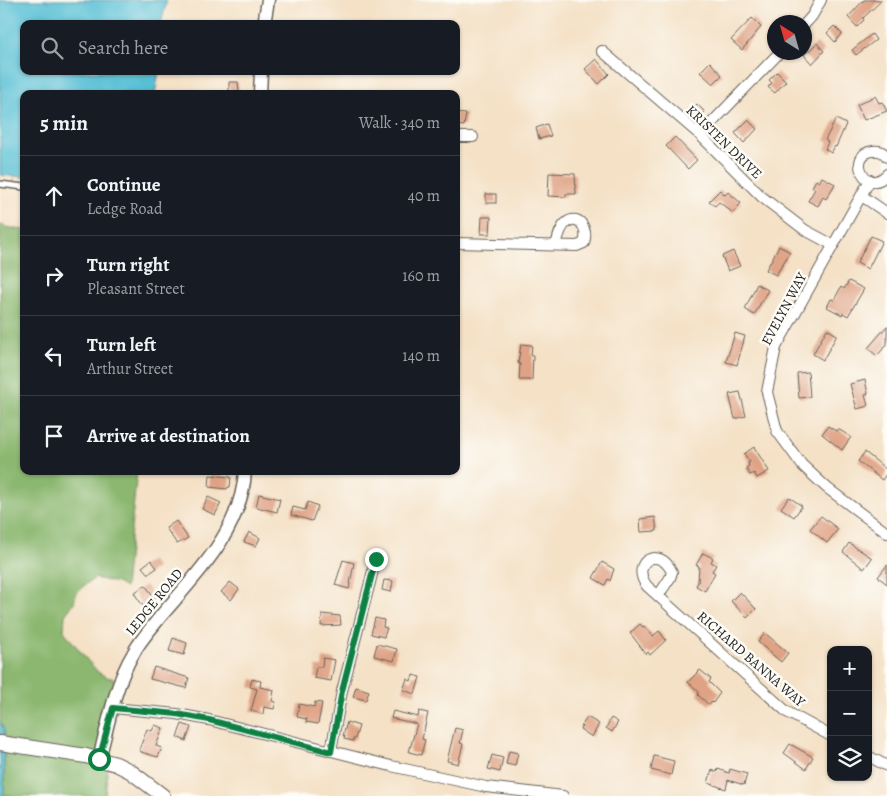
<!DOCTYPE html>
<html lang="en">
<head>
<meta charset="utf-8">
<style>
  :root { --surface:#171b24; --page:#242831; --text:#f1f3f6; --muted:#9ea1a6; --line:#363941 }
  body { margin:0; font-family:Alegreya,serif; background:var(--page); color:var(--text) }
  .controls { position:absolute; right:15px; bottom:15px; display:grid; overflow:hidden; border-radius:10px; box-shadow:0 1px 4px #0004 }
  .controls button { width:45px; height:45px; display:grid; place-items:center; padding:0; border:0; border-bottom:1px solid var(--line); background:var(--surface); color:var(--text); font:25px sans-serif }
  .compass { position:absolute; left:767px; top:15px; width:45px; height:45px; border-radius:50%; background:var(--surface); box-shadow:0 1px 4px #0004; rotate:323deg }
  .stop { position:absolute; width:15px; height:15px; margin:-11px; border:4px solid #0b8043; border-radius:50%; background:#fff }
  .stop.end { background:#0b8043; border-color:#fff; box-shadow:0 1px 5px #0008 }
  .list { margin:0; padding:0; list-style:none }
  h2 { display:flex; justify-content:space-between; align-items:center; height:65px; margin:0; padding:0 20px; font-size:21px }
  h2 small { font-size:16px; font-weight:400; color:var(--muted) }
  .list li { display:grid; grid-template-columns:32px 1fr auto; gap:15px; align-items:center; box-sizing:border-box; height:80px; padding:0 20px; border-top:1px solid var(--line) }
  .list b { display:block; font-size:19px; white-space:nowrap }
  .list p { margin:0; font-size:16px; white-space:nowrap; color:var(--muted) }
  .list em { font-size:16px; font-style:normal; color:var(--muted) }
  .icon { flex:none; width:28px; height:28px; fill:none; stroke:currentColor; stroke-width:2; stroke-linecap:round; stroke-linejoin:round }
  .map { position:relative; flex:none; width:887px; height:796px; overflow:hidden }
  .search { position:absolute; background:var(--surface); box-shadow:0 1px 4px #0004; left:20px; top:20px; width:440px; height:55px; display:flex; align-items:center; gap:12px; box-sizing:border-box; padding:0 18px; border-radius:10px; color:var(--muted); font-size:19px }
  .panel { position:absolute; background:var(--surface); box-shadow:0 1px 4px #0004; left:20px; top:90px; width:440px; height:385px; border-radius:10px }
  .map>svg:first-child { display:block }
  .forest { fill:#8bb76f; stroke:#546a46 }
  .water { fill:#58c0d5; stroke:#3a6e78 }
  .building { fill:#dfa284 }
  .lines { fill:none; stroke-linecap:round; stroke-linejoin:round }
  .service-casing { stroke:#686158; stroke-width:8 }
  .minor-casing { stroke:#686158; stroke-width:12 }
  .tertiary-casing { stroke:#686158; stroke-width:15 }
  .secondary-casing { stroke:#686158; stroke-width:16 }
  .service { stroke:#fff; stroke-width:5 }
  .minor { stroke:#fff; stroke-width:10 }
  .tertiary { stroke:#fff; stroke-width:12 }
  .secondary { stroke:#fff; stroke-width:14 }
  .route { stroke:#0b8043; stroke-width:6 }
  .labels { text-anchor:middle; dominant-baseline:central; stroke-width:5; stroke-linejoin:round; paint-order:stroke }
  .street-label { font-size:14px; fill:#1c1c1c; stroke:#fdfcf7 }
</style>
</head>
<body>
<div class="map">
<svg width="887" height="796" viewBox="0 0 887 796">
  <rect width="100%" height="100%" fill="#fdfcf7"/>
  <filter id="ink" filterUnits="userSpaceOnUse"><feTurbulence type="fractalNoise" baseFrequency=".02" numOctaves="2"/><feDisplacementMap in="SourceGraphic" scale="10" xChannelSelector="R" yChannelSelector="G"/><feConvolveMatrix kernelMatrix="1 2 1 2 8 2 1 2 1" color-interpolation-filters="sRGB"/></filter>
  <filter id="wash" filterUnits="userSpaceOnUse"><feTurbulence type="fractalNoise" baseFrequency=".0096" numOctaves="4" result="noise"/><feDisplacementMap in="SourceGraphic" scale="20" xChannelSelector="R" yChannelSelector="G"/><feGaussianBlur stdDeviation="1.12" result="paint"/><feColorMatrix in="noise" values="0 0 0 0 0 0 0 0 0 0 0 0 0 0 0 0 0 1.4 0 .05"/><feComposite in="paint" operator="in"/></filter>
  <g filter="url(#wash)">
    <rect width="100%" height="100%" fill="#f4e1c6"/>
    <polygon class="forest" points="0,224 5,227 24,230 24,471 137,471 125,588 117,583 95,578 82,587 76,594 74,603 65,615 64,631 88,661 98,672 106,677 116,679 105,796 4,796 4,730 0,721"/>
    <g class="water">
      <polygon points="0,0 167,0 161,24 24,24 24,71 159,71 155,94 24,94 24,177 0,175"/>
      <polygon points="0,721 4,730 4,796 0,796"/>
    </g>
    <g id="blocks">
      <g class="building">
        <polygon points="864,0 882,0 863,18 864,20 857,27 848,17"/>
        <polygon points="752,18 761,27 742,50 731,40"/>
        <polygon points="834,26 842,34 835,42 827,33"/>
        <polygon points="872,34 876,40 856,55 852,50"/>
        <polygon points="817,43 824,51 812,64 804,55"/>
        <polygon points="596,59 609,74 599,84 585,69"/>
        <polygon points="710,62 722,75 713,84 700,72"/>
        <polygon points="777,72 786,81 775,93 768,87 772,83 769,80"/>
        <polygon points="229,82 238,82 239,91 229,92"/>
        <polygon points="875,96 879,103 882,102 887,111 864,120 857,105"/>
        <polygon points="697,104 705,112 698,119 690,111"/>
        <polygon points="456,113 466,114 464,126 456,125"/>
        <polygon points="836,119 846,124 836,147 835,146 831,153 825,149 828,142 825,140"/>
        <polygon points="748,120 757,129 744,143 735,133"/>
        <polygon points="547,124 551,136 539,139 536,128"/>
        <polygon points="675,137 697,160 688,169 666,146"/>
        <polygon points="549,173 575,174 576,194 566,194 566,197 548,196"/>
        <polygon points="822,177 835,184 826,199 823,197 818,206 808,201 815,189 812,187 816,180 819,182"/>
        <polygon points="720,190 725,195 728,192 741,203 733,213 719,202 715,206 709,201"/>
        <rect x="486" y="194" width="10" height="9"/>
        <polygon points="482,217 491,217 490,234 481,234"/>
        <polygon points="871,236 882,241 868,269 857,263"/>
        <polygon points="779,246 790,252 776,275 766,270"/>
        <polygon points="733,251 740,266 728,271 722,256"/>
        <polygon points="849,281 864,289 848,316 843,313 842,315 827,307 831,299 834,300 841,287 844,289"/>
        <polygon points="757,284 768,290 754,315 745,309"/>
        <polygon points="887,326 887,344 877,356 868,348"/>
        <polygon points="827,329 837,335 823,360 813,354"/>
        <polygon points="735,333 745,336 737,365 726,362"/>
        <polygon points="521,344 532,345 531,355 533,355 532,380 519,380 520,364 518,363"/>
        <polygon points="808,372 810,397 799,398 797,373"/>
        <polygon points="865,380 868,394 865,395 868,406 857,409 850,384"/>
        <polygon points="740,392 746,416 735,419 729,394"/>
        <polygon points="828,426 836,431 838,429 851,437 842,450 822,434"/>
        <polygon points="754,447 769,471 757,478 754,473 750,475 746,468 749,466 748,463 750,462 744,454"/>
        <polygon points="865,452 887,470 887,473 882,480 858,461"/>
        <polygon points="210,475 231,477 230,487 228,487 227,489 209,487"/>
        <polygon points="259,494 280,499 277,512 256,507"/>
        <polygon points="208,497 221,503 215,515 202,509"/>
        <polygon points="789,497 802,506 794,517 781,508"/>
        <polygon points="308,502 318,506 312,521 291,515 293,507 305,510"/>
        <polygon points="821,516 838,529 827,543 810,529"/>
        <polygon points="655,517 657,531 641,532 640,519"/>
        <polygon points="176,521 188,538 177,544 166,528"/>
        <polygon points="249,532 260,538 256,546 244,542"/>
        <polygon points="849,543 872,558 864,569 843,552"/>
        <polygon points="703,553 713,558 711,562 716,565 712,571 715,573 705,591 696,586 698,582 699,566 696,565"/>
        <polygon points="151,560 157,568 148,574 142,567"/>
        <polygon points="343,560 354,563 349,589 335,585"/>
        <polygon points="602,562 614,569 610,581 608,579 605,585 593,578"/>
        <polygon points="887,565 887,584 878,577"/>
        <polygon points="384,580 393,581 391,592 382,590"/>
        <polygon points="230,582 239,589 231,600 221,592"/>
        <polygon points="145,585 155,598 143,606 134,593"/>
        <polygon points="740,592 756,609 747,618 731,601"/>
        <polygon points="322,614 340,616 341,625 321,626"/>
        <polygon points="375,618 384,620 383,627 387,628 384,637 371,634"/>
        <polygon points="640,624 643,627 644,626 653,636 659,631 666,640 650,655 648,652 646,654 630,633"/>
        <polygon points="765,633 788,653 781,662 758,642"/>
        <polygon points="173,638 187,643 184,655 169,651"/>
        <polygon points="377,644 397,649 394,661 374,656"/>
        <polygon points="323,658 335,660 331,681 314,678 316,667 322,667"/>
        <polygon points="154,667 189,678 186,688 150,679"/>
        <polygon points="700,670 711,679 709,682 720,693 713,703 712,702 709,705 698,695 699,692 688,682"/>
        <polygon points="413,675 420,677 415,694 403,690 407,679 411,681"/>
        <polygon points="252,679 261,681 260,687 274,690 272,701 276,702 274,709 264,707 263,714 251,711 257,689 250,687"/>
        <polygon points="356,687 369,691 366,700 353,697"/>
        <polygon points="315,702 322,703 318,724 306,722 307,719 297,717 299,704 314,707"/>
        <polygon points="393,711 418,717 419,711 428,713 422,739 425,740 421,755 409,752 417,724 391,718"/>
        <polygon points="587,717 599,724 592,737 580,729"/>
        <polygon points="611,718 618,722 612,732 606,728"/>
        <polygon points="347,722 359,726 355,739 353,739 353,741 344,739 345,736 343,736"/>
        <polygon points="182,724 191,727 186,741 177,737"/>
        <polygon points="155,725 163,728 156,746 162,748 158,757 141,752 141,751 139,750 147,729 152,731"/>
        <polygon points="455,728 463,730 460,743 463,744 458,764 447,761"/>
        <polygon points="790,744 813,757 806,769 784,753"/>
        <polygon points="509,751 518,753 515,766 506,764"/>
        <polygon points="492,755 503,758 500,772 488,769"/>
        <polygon points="654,756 674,761 671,775 651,770"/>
        <polygon points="718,769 729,773 730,769 747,774 744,785 728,780 726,789 708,783 712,770 717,772"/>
      </g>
    </g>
  </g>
  <g filter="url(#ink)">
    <use href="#blocks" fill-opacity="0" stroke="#686158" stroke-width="1"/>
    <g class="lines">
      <defs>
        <polyline id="service" points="0,184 24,187"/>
        <g id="minor">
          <polyline points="804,25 812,16 821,0"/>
          <polyline points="602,51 700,135 762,197 805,230 833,245"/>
          <polyline points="700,135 780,52"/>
          <polyline points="456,137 473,137"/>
          <path d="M887,157C884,152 879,150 873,151C846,154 866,198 887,174"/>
          <polyline points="870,180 776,347 767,392 777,431 802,465 827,488 887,533"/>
          <polyline points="862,196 887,213"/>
          <path d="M456,243L577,246L584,243C589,228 578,213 566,223C560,228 558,238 556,245"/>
          <path d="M658,596L670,578L672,572C659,544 629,563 647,586L787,712L831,736"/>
          <polyline points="113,708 177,714 209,720 391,766 486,787 563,796"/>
          <polyline points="331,751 342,691 376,559"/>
          <polyline points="868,756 887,766"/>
        </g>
        <g id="tertiary">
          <polyline points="264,24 268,0"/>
          <polyline points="260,94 261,71"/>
          <path d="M99,759C108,725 115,684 133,654C140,640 151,629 160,617C196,575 242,530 245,471"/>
        </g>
        <polyline id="secondary" points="0,743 86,756 116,764 130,771 163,796"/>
      </defs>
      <use href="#service" class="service-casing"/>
      <use href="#minor" class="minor-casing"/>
      <use href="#tertiary" class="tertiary-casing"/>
      <use href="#secondary" class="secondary-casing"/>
      <use href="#service" class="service"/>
      <use href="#minor" class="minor"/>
      <use href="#tertiary" class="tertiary"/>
      <use href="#secondary" class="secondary"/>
    </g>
  </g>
  <g class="lines" filter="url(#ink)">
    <polyline class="route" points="99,759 113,708 177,714 209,720 331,752 342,691 376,559"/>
  </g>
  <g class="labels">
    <g class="street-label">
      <text transform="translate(724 142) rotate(44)">KRISTEN DRIVE</text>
      <text transform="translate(784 309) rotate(-62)">EVELYN WAY</text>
      <text transform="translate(154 602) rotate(-51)">LEDGE ROAD</text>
      <text transform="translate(751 659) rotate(41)">RICHARD BANNA WAY</text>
    </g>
  </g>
</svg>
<div class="controls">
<button>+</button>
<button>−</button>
<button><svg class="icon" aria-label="layers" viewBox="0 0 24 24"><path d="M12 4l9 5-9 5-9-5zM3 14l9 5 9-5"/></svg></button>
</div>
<svg class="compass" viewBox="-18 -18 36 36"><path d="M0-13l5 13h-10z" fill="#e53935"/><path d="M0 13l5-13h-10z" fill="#9ea1a6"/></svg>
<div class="stop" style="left:99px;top:759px"></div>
<div class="stop end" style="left:376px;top:559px"></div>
<div class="search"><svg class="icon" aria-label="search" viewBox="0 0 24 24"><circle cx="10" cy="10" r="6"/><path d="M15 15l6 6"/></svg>Search here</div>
<section class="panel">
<h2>5 min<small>Walk · 340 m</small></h2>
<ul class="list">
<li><svg class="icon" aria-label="ahead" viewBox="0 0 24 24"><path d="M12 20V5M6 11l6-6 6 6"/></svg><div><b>Continue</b><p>Ledge Road</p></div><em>40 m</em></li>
<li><svg class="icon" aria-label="right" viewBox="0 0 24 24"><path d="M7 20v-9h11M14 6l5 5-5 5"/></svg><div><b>Turn right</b><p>Pleasant Street</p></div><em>160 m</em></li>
<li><svg class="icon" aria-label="left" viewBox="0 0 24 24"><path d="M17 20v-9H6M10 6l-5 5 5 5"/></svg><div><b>Turn left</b><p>Arthur Street</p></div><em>140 m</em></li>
<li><svg class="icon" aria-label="arrive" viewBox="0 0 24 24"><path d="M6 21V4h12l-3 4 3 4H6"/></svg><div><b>Arrive at destination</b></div></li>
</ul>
</section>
</div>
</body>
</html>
